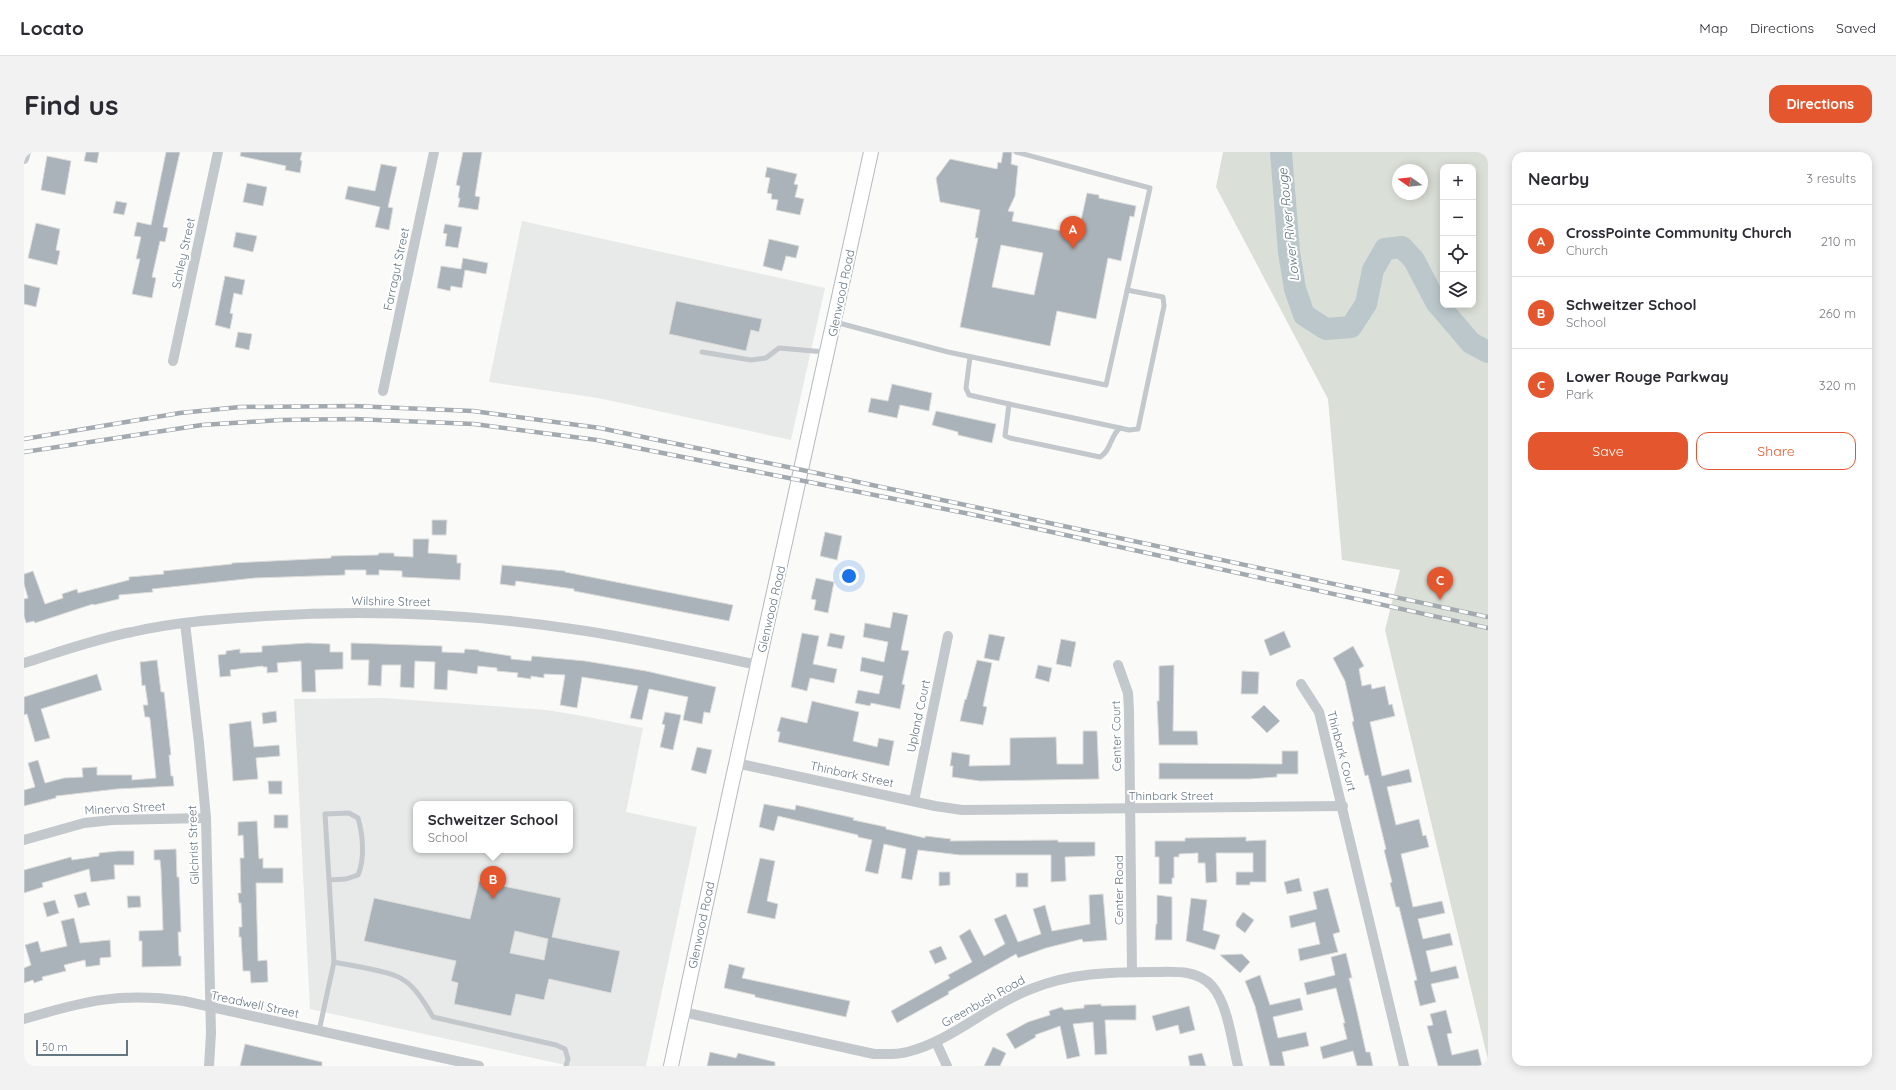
<!DOCTYPE html>
<html lang="en">
<head>
<meta charset="utf-8">
<style>
  :root { --surface:#fff; --page:#f2f2f3; --text:#2b2b33; --muted:#7c7c81; --line:#e1e1e2; --accent:#e4572e }
  body { margin:0; font-family:Quicksand,sans-serif; background:var(--page); color:var(--text) }
  .controls { position:absolute; right:12px; top:12px; display:grid; overflow:hidden; border-radius:8px; box-shadow:0 2px 10px #0003 }
  .controls button { width:36px; height:36px; display:grid; place-items:center; padding:0; border:0; border-bottom:1px solid var(--line); background:var(--surface); color:var(--text); font:20px sans-serif }
  .compass { position:absolute; left:1368px; top:12px; width:36px; height:36px; border-radius:50%; background:var(--surface); box-shadow:0 2px 10px #0003; rotate:284deg }
  .scale { position:absolute; left:12px; bottom:10px; width:92px; box-sizing:border-box; padding-left:4px; border:2px solid #657683; border-top:0; font-size:11px; line-height:14px; white-space:nowrap; color:#657683; -webkit-text-stroke:3px #fff; paint-order:stroke }
  .you { position:absolute; left:825px; top:424px; width:14px; height:14px; margin:-10px; border:3px solid #fff; border-radius:50%; background:#1a73e8; box-shadow:0 0 0 6px #1a73e833 }
  .badge { display:grid; place-items:center; width:26px; height:26px; border-radius:50%; background:var(--accent); color:#fff; font-size:13px; font-weight:700 }
  .pin { position:absolute; translate:-50% -33px; filter:drop-shadow(0 1px 2px #0008) }
  .pin::after { content:''; position:absolute; top:21px; width:14px; height:12px; background:inherit; clip-path:polygon(0 0,100% 0,50% 100%) }
  .popup { position:absolute; left:389px; top:649px; width:160px; height:52px; box-sizing:border-box; display:grid; place-content:center; border-radius:8px; background:var(--surface); filter:drop-shadow(0 1px 3px #0005); font-size:13px; white-space:nowrap; color:var(--muted) }
  .popup b { font-size:15px; color:var(--text) }
  .popup::after { content:''; position:absolute; left:50%; top:100%; margin-left:-8px; border:8px solid transparent; border-top-color:var(--surface) }
  .list { margin:0; padding:0; list-style:none }
  h2 { display:flex; justify-content:space-between; align-items:center; height:52px; margin:0; padding:0 16px; font-size:17px }
  h2 small { font-size:13px; font-weight:400; color:var(--muted) }
  .list li { display:grid; grid-template-columns:26px 1fr auto; gap:12px; align-items:center; box-sizing:border-box; height:72px; padding:0 16px; border-top:1px solid var(--line) }
  .list b { display:block; font-size:15px; white-space:nowrap }
  .list p { margin:0; font-size:13px; white-space:nowrap; color:var(--muted) }
  .list em { font-size:13px; font-style:normal; color:var(--muted) }
  .actions { display:flex; gap:8px; padding:12px 16px }
  .actions a { flex:1; padding:9px 0; border:1px solid var(--accent); border-radius:12px; text-align:center; font-size:14px; color:var(--accent) }
  .actions .main { background:var(--accent); color:#fff }
  .icon { flex:none; width:22px; height:22px; fill:none; stroke:currentColor; stroke-width:2; stroke-linecap:round; stroke-linejoin:round }
  .map { position:relative; flex:none; width:1464px; height:914px; overflow:hidden; border-radius:12px }
  header { display:flex; align-items:center; gap:24px; box-sizing:border-box; height:56px; padding:0 20px; background:var(--surface); border-bottom:1px solid var(--line) }
  header strong { font-size:19px }
  nav { display:flex; gap:22px; margin-inline-start:auto; font-size:14px }
  .intro { display:flex; align-items:center; justify-content:space-between; box-sizing:border-box; height:96px; padding:0 24px }
  h1 { margin:0; font-size:28px }
  .button { padding:10px 18px; border-radius:12px; background:var(--accent); color:#fff; font-size:14px; font-weight:700 }
  main { display:flex; gap:24px; padding:0 24px }
  aside { flex:1; background:var(--surface); border-radius:12px; box-shadow:0 2px 10px #0003 }
  .map>svg:first-child { display:block }
  .built { fill:#e8e9e9; fill-rule:evenodd }
  .green { fill:#dadfd7; fill-rule:evenodd }
  .lines { fill:none; stroke-linecap:round; stroke-linejoin:round }
  .river { stroke:#bbc7cb; stroke-width:22 }
  .building { fill:#aab3b9; stroke:#dcdcda; fill-rule:evenodd }
  .secondary-casing { stroke:#b3babf; stroke-width:16 }
  .lane { stroke:#c3c8cc; stroke-width:5 }
  .street { stroke:#c3c8cc; stroke-width:10 }
  .secondary { stroke:#fff; stroke-width:14 }
  .rail-casing { stroke:#a2aab0; stroke-width:4.5 }
  .rail { stroke:#fff; stroke-width:3; stroke-dasharray:9; stroke-linecap:butt }
  .labels { text-anchor:middle; dominant-baseline:central; stroke-width:4; stroke-linejoin:round; paint-order:stroke }
  .street-label { font-size:12px; fill:#657683; stroke:#fff }
  .water-label { font-size:13px; font-style:italic; fill:#60757c; stroke:#fff }
</style>
</head>
<body>
<header>
<strong>Locato</strong>
<nav><a>Map</a><a>Directions</a><a>Saved</a></nav>
</header>
<div class="intro"><h1>Find us</h1><a class="button">Directions</a></div>
<main>
<div class="map">
<svg width="1464" height="914" viewBox="0 0 1464 914">
  <rect width="100%" height="100%" fill="#fafaf8"/>
  <g class="built">
    <polygon points="498,69 801,136 767,288 574,246 465,230"/>
    <path d="M360,546L522,558L554,563L619,576L602,660L673,675L622,914H546L286,857L270,547ZM392,652H546V698H392Z"/>
  </g>
  <path class="green" d="M1199,0H1464V908L1361,478L1376,418L1318,408L1304,247L1192,35ZM1419,15H1449V153H1419ZM1374,18H1398V42H1374Z"/>
  <g class="lines">
    <polyline class="river" points="1257,0 1265,100 1271,137 1280,163 1302,177 1327,175 1342,152 1349,118 1361,97 1378,95 1390,108 1412,150 1447,191 1464,200"/>
  </g>
  <g class="building">
    <polygon points="62,0 75,0 73,11 60,9"/>
    <polygon points="142,0 156,0 139,75 144,76 141,90 136,89 128,125 132,126 128,146 108,142 116,107 112,107 117,85 110,84 113,70 127,73"/>
    <polygon points="217,0 278,0 276,8 278,9 276,21 261,18 262,14 216,4"/>
    <polygon points="439,0 458,0 451,44 456,45 454,58 434,55 436,46 434,46 436,34 432,33"/>
    <path d="M979,0H988L987,12L994,14L991,44L984,59L990,60L988,69L1054,82L1063,41L1075,43V46L1112,54L1110,65L1106,64L1097,109L1084,106L1072,167L1033,159L1026,194L936,175L954,86H951L956,58L916,50L912,26L926,7L973,17L974,10L977,11ZM977,93L1019,101L1010,143L968,135Z"/>
    <polygon points="23,4 47,9 41,43 17,38"/>
    <polygon points="357,12 373,15 364,55 369,56 365,78 351,75 356,55 321,47 324,34 351,39"/>
    <polygon points="743,15 773,22 770,32 774,33 771,45 780,47 776,63 752,58 754,48 747,47 748,42 743,41 746,26 741,25"/>
    <polygon points="223,31 243,35 239,54 219,50"/>
    <polygon points="92,49 103,51 100,63 89,61"/>
    <polygon points="12,71 36,77 32,98 36,99 33,113 4,106"/>
    <polygon points="421,72 438,75 434,96 421,94 423,82 419,81"/>
    <polygon points="212,80 233,84 229,100 209,95"/>
    <polygon points="745,87 775,94 772,106 762,104 758,119 739,114"/>
    <polygon points="439,106 464,111 462,122 441,118 438,136 427,134 426,139 413,136 417,114 437,117"/>
    <polygon points="201,124 221,128 218,143 210,141 206,161 209,162 206,177 191,173"/>
    <polygon points="0,132 16,136 12,155 0,152"/>
    <polygon points="652,149 738,167 735,180 727,178 722,199 645,182"/>
    <polygon points="214,180 228,182 225,198 211,195"/>
    <polygon points="868,232 908,241 905,259 876,253 873,266 844,260 847,246 864,249"/>
    <polygon points="912,259 972,272 968,291 934,283 934,280 908,273"/>
    <polygon points="408,368 423,368 422,383 408,383"/>
    <polygon points="801,380 818,384 813,408 796,404"/>
    <polygon points="389,387 405,387 404,401 433,403 433,411 437,411 436,428 378,425 378,419 355,418 355,423 342,423 342,418 321,418 321,423 231,426 128,437 129,440 95,443 95,447 70,453 69,452 11,471 10,469 2,471 0,464 0,447 4,446 0,432 0,422 9,419 21,452 39,446 38,442 53,437 54,441 105,428 105,425 140,422 139,419 208,412 208,411 307,406 307,404 354,403 355,401 370,401 370,404 389,405"/>
    <polygon points="478,413 541,419 541,420 709,453 705,469 550,439 550,437 492,429 491,434 476,432"/>
    <polygon points="792,426 810,430 804,461 790,458 792,448 787,447"/>
    <polygon points="869,460 884,463 877,498 885,499 878,532 881,533 876,557 847,551 846,554 831,551 834,538 855,542 859,524 836,519 838,505 860,510 864,490 839,485 841,471 866,476"/>
    <polygon points="1260,479 1267,495 1246,504 1240,488"/>
    <polygon points="778,481 795,484 789,512 813,517 810,531 786,526 783,539 767,535"/>
    <polygon points="806,481 821,484 818,497 803,494"/>
    <polygon points="965,482 981,485 975,509 960,506"/>
    <polygon points="1037,487 1052,490 1047,515 1032,512"/>
    <polygon points="284,491 306,492 306,500 319,500 319,517 291,518 292,540 278,540 277,509 253,511 254,520 243,521 243,515 239,515 239,514 206,518 207,524 196,525 194,503 202,502 202,499 216,497 216,501 238,500 238,494"/>
    <polygon points="327,491 418,494 418,500 440,501 441,497 455,498 455,499 487,504 487,507 507,509 508,504 561,509 622,519 692,535 686,561 680,560 678,572 659,568 664,545 625,537 618,568 606,566 614,534 558,525 553,556 536,553 541,523 520,522 520,526 507,524 507,527 493,525 494,521 473,519 473,516 454,514 453,522 424,518 423,538 410,537 411,510 391,509 390,536 376,535 377,513 358,513 357,534 344,533 345,508 327,508"/>
    <polygon points="1329,494 1340,514 1335,517 1338,534 1347,532 1348,537 1361,534 1365,553 1368,552 1371,564 1346,570 1358,624 1385,617 1388,630 1363,635 1372,673 1395,667 1399,684 1402,683 1405,695 1377,702 1389,755 1418,749 1421,761 1394,767 1399,787 1426,781 1429,793 1402,799 1407,820 1432,814 1435,826 1407,832 1412,850 1396,854 1390,829 1393,828 1375,755 1372,755 1366,731 1368,730 1360,698 1362,697 1344,623 1341,624 1328,570 1330,569 1321,529 1309,506"/>
    <polygon points="133,508 137,540 140,540 147,603 145,603 147,624 149,624 150,634 93,637 32,644 32,646 0,654 0,638 11,635 4,611 14,608 21,631 40,626 59,625 58,616 73,615 73,623 108,623 108,628 132,626 126,567 125,565 121,565 119,553 124,553 121,533 118,534 116,510"/>
    <polygon points="953,508 968,511 959,554 963,555 959,573 936,569 941,547 942,548"/>
    <polygon points="1014,513 1028,516 1025,530 1011,526"/>
    <polygon points="1150,513 1149,579 1173,579 1174,593 1135,593 1133,549 1135,549 1135,514"/>
    <polygon points="1218,519 1235,520 1234,542 1217,542"/>
    <polygon points="73,522 78,538 17,557 26,586 11,590 3,562 0,563 0,545"/>
    <polygon points="788,549 835,560 829,589 853,595 855,586 870,589 865,614 754,590 756,580 753,579 757,565 783,571"/>
    <polygon points="1240,553 1256,569 1243,581 1227,565"/>
    <polygon points="252,559 253,570 239,572 238,561"/>
    <polygon points="641,560 657,563 649,598 636,595 641,573 638,572"/>
    <polygon points="227,569 230,595 255,593 256,604 232,606 234,627 209,629 205,572"/>
    <polygon points="1059,579 1073,579 1075,627 956,629 928,625 929,614 926,614 928,600 946,603 945,614 986,613 986,586 1032,585 1033,612 1059,612"/>
    <polygon points="673,595 688,598 682,622 667,618"/>
    <polygon points="1258,599 1274,599 1274,622 1253,622 1253,625 1226,627 1135,627 1135,611 1258,612"/>
    <polygon points="244,629 258,629 258,642 245,642"/>
    <polygon points="740,652 771,658 772,653 830,666 829,668 862,675 862,677 901,686 901,684 927,687 926,689 1034,688 1034,690 1071,690 1071,704 1041,705 1042,729 1027,730 1027,703 936,703 894,698 888,728 877,726 882,697 860,692 854,722 841,719 848,688 834,685 834,683 754,664 750,679 735,675"/>
    <rect x="250" y="663" width="14" height="13"/>
    <polygon points="233,669 235,707 239,706 239,716 259,716 259,731 232,731 234,809 243,808 244,830 227,831 226,819 219,819 217,785 215,785 215,775 218,775 217,751 215,751 214,741 217,741 216,706 220,706 219,683 214,684 214,670"/>
    <polygon points="1222,685 1222,689 1242,688 1242,730 1226,730 1226,733 1212,733 1212,720 1229,720 1229,701 1192,701 1193,730 1182,731 1181,711 1174,711 1174,701 1155,702 1155,705 1150,705 1150,726 1148,726 1148,732 1135,732 1135,705 1131,705 1131,689 1161,689 1161,686"/>
    <polygon points="152,697 153,725 155,725 157,780 154,780 155,804 157,804 157,814 118,815 118,789 115,789 115,779 139,778 137,718 136,708 130,708 130,698"/>
    <polygon points="94,699 110,699 110,713 90,713 91,727 67,730 65,717 18,731 19,735 0,741 0,718 47,705 48,708 75,704 75,701"/>
    <polygon points="736,706 751,709 743,749 754,752 751,767 723,761"/>
    <polygon points="915,720 926,720 926,733 915,734"/>
    <rect x="992" y="721" width="12" height="14"/>
    <polygon points="1275,726 1278,739 1263,742 1260,730"/>
    <path d="M455,729L537,746L528,785L596,799L587,841L525,827L520,848L492,842L487,864L430,852L434,831L427,829L432,809L340,789L350,746L446,767ZM491,779L524,787L520,808L486,801Z"/>
    <polygon points="1304,736 1316,780 1309,782 1314,800 1276,809 1274,797 1296,792 1291,770 1267,776 1265,764 1293,757 1289,740"/>
    <polygon points="62,740 66,753 54,756 50,743"/>
    <polygon points="1079,742 1083,788 1059,790 1058,787 1022,796 994,806 992,802 924,840 925,842 873,871 867,859 926,826 924,823 948,810 935,784 946,777 960,804 981,792 970,767 982,762 994,790 1017,782 1009,757 1021,753 1028,779 1066,772 1065,743"/>
    <polygon points="1133,743 1148,745 1148,788 1131,788 1132,772 1133,772"/>
    <polygon points="103,744 116,744 117,755 104,756"/>
    <polygon points="1167,746 1183,748 1179,778 1196,783 1191,798 1162,789"/>
    <polygon points="31,748 35,761 23,765 19,751"/>
    <polygon points="1219,760 1230,768 1221,781 1212,774 1212,770"/>
    <polygon points="50,766 56,791 86,788 87,805 76,806 76,813 62,815 61,808 40,813 42,819 18,825 19,828 10,831 9,828 0,831 0,816 7,813 1,793 14,789 17,800 43,794 37,769"/>
    <polygon points="917,794 923,807 911,812 905,799"/>
    <polygon points="1322,801 1328,826 1325,826 1333,860 1342,900 1346,900 1349,914 1333,914 1329,899 1299,907 1296,895 1323,887 1319,871 1321,871 1312,836 1283,843 1280,831 1311,823 1307,805"/>
    <polygon points="1218,802 1226,810 1216,821 1196,803"/>
    <polygon points="705,812 721,816 718,826 826,849 822,865 731,845 731,843 700,836"/>
    <polygon points="1236,823 1246,853 1276,846 1279,858 1249,865 1254,886 1282,880 1285,894 1258,900 1261,914 1246,914 1231,854 1221,829"/>
    <polygon points="1077,852 1077,854 1112,853 1112,868 1081,868 1083,902 1071,903 1069,870 1049,872 1056,904 1043,907 1036,874 1011,883 1012,885 991,897 982,882 1004,870 1026,863 1025,859 1038,855 1040,858 1060,856 1060,853"/>
    <polygon points="1165,854 1171,878 1156,882 1154,873 1132,879 1128,864"/>
    <polygon points="1422,858 1428,881 1423,882 1428,903 1454,897 1458,914 1414,914 1403,874 1409,873 1406,862"/>
    <polygon points="221,892 298,910 298,914 216,914"/>
    <polygon points="969,895 982,901 976,914 960,914"/>
    <polygon points="686,900 712,906 714,901 751,910 751,914 683,914"/>
    <polygon points="1178,901 1182,914 1166,914 1164,904"/>
  </g>
  <g class="lines">
    <defs>
      <polyline id="secondary" points="647,914 707,635 847,0"/>
    </defs>
    <use href="#secondary" class="secondary-casing"/>
    <g class="lane">
      <polyline points="811,170 924,200 1082,233 1126,36 992,0"/>
      <polyline points="678,200 727,208 742,206 755,196 801,200"/>
      <path d="M946,205L942,236L945,243L985,252L981,284L986,286L1076,305C1087,299 1086,284 1096,276L1105,278L1114,277L1140,154L1139,145L1103,138"/>
      <polyline points="985,252 1096,276"/>
      <path d="M305,728L322,727L334,723C341,707 339,683 334,666L325,661L301,662L310,810"/>
      <path d="M295,879L310,810C329,814 354,817 372,824C389,830 400,850 409,865L532,893L541,897L544,907L542,914"/>
    </g>
    <g class="street">
      <polyline points="0,7 2,0"/>
      <polyline points="149,209 194,0"/>
      <polyline points="359,239 410,0"/>
      <polyline points="161,471 175,591 182,666 187,881 185,914"/>
      <path d="M0,511C35,500 71,487 108,480C151,470 197,467 241,464C348,457 455,462 562,479C619,488 677,501 734,513"/>
      <polyline points="1094,513 1104,541 1105,558 1108,820"/>
      <polyline points="1277,532 1295,560 1380,914"/>
      <polyline points="712,611 911,654 938,658 1319,654"/>
      <polyline points="890,649 924,484"/>
      <polyline points="0,688 60,671 88,668 182,666"/>
      <path d="M659,860L850,902C861,902 873,903 883,900C928,889 964,853 1007,837C1046,821 1086,820 1129,820C1149,820 1173,817 1188,834C1204,852 1208,891 1214,914"/>
      <path d="M0,867C60,849 96,840 160,849L455,914"/>
      <polyline points="912,890 923,914"/>
    </g>
    <use href="#secondary" class="secondary"/>
    <defs>
      <g id="rail">
        <polyline points="0,287 156,261 216,255 329,254 449,259 576,276 778,318 1464,465"/>
        <polyline points="0,300 178,273 256,268 330,267 450,272 573,288 790,331 946,362 1464,476"/>
      </g>
    </defs>
    <use href="#rail" class="rail-casing"/>
    <use href="#rail" class="rail"/>
  </g>
  <g class="labels">
    <g class="street-label">
      <text transform="translate(159 101) rotate(-78)">Schley Street</text>
      <text transform="translate(372 117) rotate(-78)">Farragut Street</text>
      <text transform="translate(817 141) rotate(-78)">Glenwood Road</text>
      <text transform="translate(367 449) rotate(1)">Wilshire Street</text>
      <text transform="translate(747 457) rotate(-77)">Glenwood Road</text>
      <text transform="translate(894 564) rotate(-78)">Upland Court</text>
      <text transform="translate(1092 584) rotate(-91)">Center Court</text>
      <text transform="translate(1318 599) rotate(75)">Thinbark Court</text>
      <text transform="translate(828 622) rotate(12)">Thinbark Street</text>
      <text x="1147" y="643">Thinbark Street</text>
      <text transform="translate(101 656) rotate(-3)">Minerva Street</text>
      <text transform="translate(169 693) rotate(-92)">Gilchrist Street</text>
      <text transform="translate(1094 738) rotate(-90)">Center Road</text>
      <text transform="translate(677 773) rotate(-78)">Glenwood Road</text>
      <text transform="translate(959 849) rotate(-29)">Greenbush Road</text>
      <text transform="translate(231 852) rotate(12)">Treadwell Street</text>
    </g>
    <g class="water-label">
      <text transform="translate(1264 73) rotate(-96)">Lower River Rouge</text>
    </g>
  </g>
</svg>
<div class="controls">
<button>+</button>
<button>−</button>
<button><svg class="icon" aria-label="locate" viewBox="0 0 24 24"><circle cx="12" cy="12" r="6"/><path d="M12 2v4M12 18v4M2 12h4M18 12h4"/></svg></button>
<button><svg class="icon" aria-label="layers" viewBox="0 0 24 24"><path d="M12 4l9 5-9 5-9-5zM3 14l9 5 9-5"/></svg></button>
</div>
<svg class="compass" viewBox="-18 -18 36 36"><path d="M0-13l5 13h-10z" fill="#e53935"/><path d="M0 13l5-13h-10z" fill="#7c7c81"/></svg>
<div class="scale">50 m</div>
<div class="you"></div>
<div class="pin badge" style="left:1049px;top:97px">A</div>
<div class="pin badge" style="left:469px;top:747px">B</div>
<div class="popup"><b>Schweitzer School</b>School</div>
<div class="pin badge" style="left:1416px;top:448px">C</div>
</div>
<aside>
<h2>Nearby<small>3 results</small></h2>
<ul class="list">
<li><span class="badge">A</span><div><b>CrossPointe Community Church</b><p>Church</p></div><em>210 m</em></li>
<li><span class="badge">B</span><div><b>Schweitzer School</b><p>School</p></div><em>260 m</em></li>
<li><span class="badge">C</span><div><b>Lower Rouge Parkway</b><p>Park</p></div><em>320 m</em></li>
</ul>
<div class="actions"><a class="main">Save</a><a>Share</a></div>
</aside>
</main>
</body>
</html>
